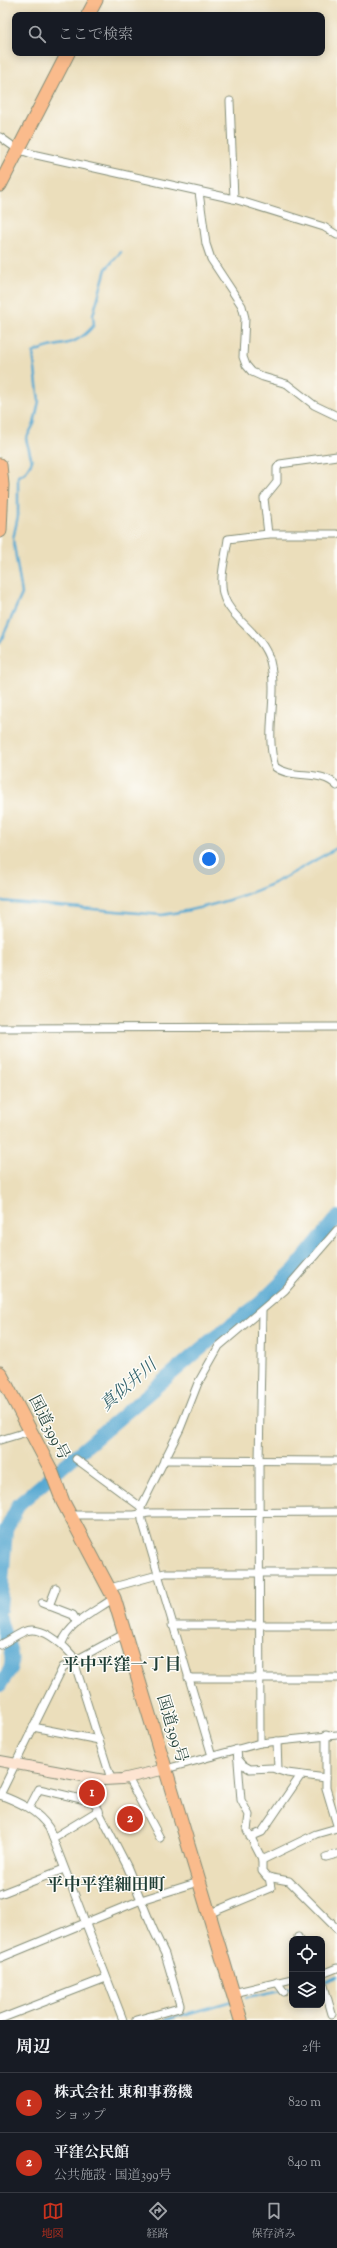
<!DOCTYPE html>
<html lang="ja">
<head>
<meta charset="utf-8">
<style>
  :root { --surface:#171b24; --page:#20242c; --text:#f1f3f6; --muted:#9ea1a6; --line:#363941; --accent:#c8321e }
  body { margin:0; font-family:"Sorts Mill Goudy","Noto Serif JP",serif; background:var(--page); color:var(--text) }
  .controls { position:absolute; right:12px; bottom:12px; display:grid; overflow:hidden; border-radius:8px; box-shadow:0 2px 10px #0003 }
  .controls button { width:36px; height:36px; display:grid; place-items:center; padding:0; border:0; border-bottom:1px solid var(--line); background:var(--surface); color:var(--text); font:20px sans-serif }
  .you { position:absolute; left:209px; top:859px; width:14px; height:14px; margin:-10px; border:3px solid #fff; border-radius:50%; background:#1a73e8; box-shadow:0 0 0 6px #1a73e833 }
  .badge { display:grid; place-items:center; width:26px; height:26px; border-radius:50%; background:var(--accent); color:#fff; font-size:13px; font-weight:700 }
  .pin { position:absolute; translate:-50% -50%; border:2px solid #fff; box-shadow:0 1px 4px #0006 }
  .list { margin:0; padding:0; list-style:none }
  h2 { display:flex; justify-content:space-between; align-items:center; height:52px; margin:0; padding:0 16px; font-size:17px }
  h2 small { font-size:13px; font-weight:400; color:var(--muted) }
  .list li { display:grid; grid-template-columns:26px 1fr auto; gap:12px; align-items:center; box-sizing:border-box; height:60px; padding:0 16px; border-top:1px solid var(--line) }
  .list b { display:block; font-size:15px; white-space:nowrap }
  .list p { margin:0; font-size:13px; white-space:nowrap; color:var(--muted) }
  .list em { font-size:13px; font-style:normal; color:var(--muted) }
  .icon { flex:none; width:22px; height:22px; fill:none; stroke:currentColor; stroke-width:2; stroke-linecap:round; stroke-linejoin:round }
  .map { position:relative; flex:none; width:337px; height:2020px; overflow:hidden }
  .search { position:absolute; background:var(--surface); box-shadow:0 2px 10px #0003; left:12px; right:12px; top:12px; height:44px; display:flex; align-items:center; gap:10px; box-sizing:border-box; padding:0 14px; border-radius:8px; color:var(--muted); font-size:15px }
  .sheet { height:172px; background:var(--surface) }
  nav { display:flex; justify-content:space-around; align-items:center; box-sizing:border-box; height:56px; border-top:1px solid var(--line); background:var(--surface); font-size:11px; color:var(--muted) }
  nav a { display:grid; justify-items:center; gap:2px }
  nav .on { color:var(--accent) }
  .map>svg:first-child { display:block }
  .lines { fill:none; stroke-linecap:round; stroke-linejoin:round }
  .stream { stroke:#56a8d1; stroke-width:2.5 }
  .river { stroke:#56a8d1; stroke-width:14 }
  .street-casing { stroke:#858e78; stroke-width:9 }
  .secondary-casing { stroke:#858e78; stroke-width:12 }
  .highway-casing { stroke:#858e78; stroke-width:15 }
  .street { stroke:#fff; stroke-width:7 }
  .secondary { stroke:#fde4d1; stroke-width:10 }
  .highway { stroke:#fabb8c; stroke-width:13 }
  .labels { text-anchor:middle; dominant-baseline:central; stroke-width:3; stroke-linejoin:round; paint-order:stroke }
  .street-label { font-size:16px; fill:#1f3d34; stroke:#fdfcf7 }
  .water-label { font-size:17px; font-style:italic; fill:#32626b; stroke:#fdfcf7 }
  .neighbourhood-label { font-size:17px; font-weight:bold; fill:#1f3d34; stroke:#fdfcf7 }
</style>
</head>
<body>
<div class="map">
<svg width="337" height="2020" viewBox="0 0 337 2020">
  <rect width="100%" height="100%" fill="#fdfcf7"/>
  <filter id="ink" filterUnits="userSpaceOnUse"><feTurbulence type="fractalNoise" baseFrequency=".025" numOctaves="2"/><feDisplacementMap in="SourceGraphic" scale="8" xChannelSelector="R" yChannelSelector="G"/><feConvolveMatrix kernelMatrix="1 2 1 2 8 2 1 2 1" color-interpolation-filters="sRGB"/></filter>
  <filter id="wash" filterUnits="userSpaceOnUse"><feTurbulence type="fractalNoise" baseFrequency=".012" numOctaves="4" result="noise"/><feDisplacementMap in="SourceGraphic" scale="16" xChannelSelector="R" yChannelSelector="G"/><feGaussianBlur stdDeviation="0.9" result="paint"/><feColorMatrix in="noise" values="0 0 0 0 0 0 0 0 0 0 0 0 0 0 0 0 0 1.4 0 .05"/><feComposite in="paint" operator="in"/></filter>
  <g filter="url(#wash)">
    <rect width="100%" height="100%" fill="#ebdebb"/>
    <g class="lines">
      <g class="stream">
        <path d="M0,643L22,594L13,539L18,516V476L25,473L32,461L26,439L34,424L39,401L33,353C57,340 73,351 94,325L93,315L106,269L121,252"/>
        <path d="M0,901L162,915C197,910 234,900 267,886C292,875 314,860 337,848"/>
        <polyline points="324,1982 337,1977"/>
        <polyline points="247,1997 292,1988"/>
        <polyline points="165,2020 232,2001"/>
      </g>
      <g class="river">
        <polyline points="0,1609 6,1530 19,1504 211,1340 260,1303 295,1269 337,1217"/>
        <path d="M0,1618C2,1635 16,1651 10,1669C8,1674 3,1679 0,1685"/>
      </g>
    </g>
  </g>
  <g filter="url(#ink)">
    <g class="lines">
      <defs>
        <g id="street">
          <polyline points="230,101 234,199"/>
          <polyline points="0,137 17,149 32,154 234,199 324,227 337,235"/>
          <polyline points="199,192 206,244 211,259 242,306 245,318 243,357 246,365 252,372 263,377 287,384 314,405 337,416"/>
          <polyline points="268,534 264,498 277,482 277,468 280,464 337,456"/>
          <path d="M337,534H268L228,539C226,556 218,580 224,597C232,620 262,633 270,661C279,697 264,731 275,767C293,780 322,769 337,786"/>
          <polyline points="0,1028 337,1027"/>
          <polyline points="0,1440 30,1431"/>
          <polyline points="76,1459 141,1507"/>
          <polyline points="164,1460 337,1461"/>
          <polyline points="70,1515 134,1515 149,1513 337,1512"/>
          <polyline points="110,1588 165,1573 337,1573"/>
          <polyline points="42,1603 73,1615 78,1623"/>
          <polyline points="49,1606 56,1588"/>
          <polyline points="172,1625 337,1625"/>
          <path d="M62,1643C70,1622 96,1611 114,1598"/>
          <path d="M0,1645C8,1641 15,1636 23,1632C41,1624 61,1643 72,1655L111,1779"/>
          <polyline points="188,1678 337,1678"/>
          <polyline points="33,1727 99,1740"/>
          <polyline points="326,1735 326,1788 337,1825"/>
          <polyline points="277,1741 278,1770"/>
          <polyline points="260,1743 259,1460 262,1311"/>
          <polyline points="237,1749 241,1800 249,1815 247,1830 262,1859 262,1871 267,1877 289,1881 337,1929"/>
          <polyline points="212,1756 142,1520 141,1507 180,1429 198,1383 219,1346 285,1290 337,1230"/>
          <polyline points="238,1759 243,1765 250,1769 272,1768 287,1773 326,1778"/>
          <polyline points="166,1769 260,1743 337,1735"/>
          <polyline points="128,1778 160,1838"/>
          <path d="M0,1795C19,1802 38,1811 49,1828L123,2020"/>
          <polyline points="0,1795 63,1667 124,1634"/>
          <polyline points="29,1808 39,1789 94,1802 127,1866 153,1929 165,1954 180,2005 179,2008 136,2020"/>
          <polyline points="250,1837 262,1832 301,1775"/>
          <polyline points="53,1838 99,1810"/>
          <polyline points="326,1857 337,1854"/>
          <polyline points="262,1860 316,1834 337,1828"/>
          <polyline points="0,1894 64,1869"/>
          <polyline points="213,1912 271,1888 269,1877"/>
          <polyline points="298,1937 299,1939"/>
          <polyline points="0,1958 141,1900 199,1882"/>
          <polyline points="322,1974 337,1968"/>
          <polyline points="322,1979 332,2014"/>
          <polyline points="277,1982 284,1992"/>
          <polyline points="233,1993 292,1979"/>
          <polyline points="0,2019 106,1978"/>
        </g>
        <polyline id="secondary" points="0,1761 104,1780 122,1779 166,1769"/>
        <g id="highway">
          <polyline points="88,15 96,0"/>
          <polyline points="0,185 68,53"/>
          <polyline points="0,465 2,485 0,531"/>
          <polyline points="0,1373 51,1470 63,1502 114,1598 241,2020"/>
        </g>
      </defs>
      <use href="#street" class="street-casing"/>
      <use href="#secondary" class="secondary-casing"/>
      <use href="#highway" class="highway-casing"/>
      <use href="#street" class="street"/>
      <use href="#secondary" class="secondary"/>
      <use href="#highway" class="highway"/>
    </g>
  </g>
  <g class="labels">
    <g class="street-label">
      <text transform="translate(48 1428) rotate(63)">国道399号</text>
      <text transform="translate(171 1729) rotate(73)">国道399号</text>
    </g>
    <g class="water-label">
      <text transform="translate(129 1386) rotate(-41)">真似井川</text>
    </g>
    <g class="neighbourhood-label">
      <text x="122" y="1666">平中平窪一丁目</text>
      <text x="106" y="1886">平中平窪細田町</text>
    </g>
  </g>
</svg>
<div class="controls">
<button><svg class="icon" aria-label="locate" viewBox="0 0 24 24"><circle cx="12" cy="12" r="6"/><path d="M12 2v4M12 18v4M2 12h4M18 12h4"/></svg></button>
<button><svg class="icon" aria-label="layers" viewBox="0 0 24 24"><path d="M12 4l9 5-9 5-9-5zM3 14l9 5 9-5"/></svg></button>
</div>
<div class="you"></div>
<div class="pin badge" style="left:92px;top:1793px">1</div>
<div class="pin badge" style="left:130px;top:1819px">2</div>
<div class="search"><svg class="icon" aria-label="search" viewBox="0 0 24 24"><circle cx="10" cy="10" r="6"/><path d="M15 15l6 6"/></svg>ここで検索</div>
</div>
<section class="sheet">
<h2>周辺<small>2件</small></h2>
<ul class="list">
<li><span class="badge">1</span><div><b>株式会社 東和事務機</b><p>ショップ</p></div><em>820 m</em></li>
<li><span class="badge">2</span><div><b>平窪公民館</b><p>公共施設 · 国道399号</p></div><em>840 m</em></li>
</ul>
</section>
<nav>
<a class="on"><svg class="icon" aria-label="map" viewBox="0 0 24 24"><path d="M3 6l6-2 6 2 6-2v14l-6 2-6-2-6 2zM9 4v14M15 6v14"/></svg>地図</a>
<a><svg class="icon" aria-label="directions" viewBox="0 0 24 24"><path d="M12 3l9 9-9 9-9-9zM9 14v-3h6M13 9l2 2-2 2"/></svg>経路</a>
<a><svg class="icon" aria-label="saved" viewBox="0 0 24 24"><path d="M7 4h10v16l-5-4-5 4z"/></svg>保存済み</a>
</nav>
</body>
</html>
